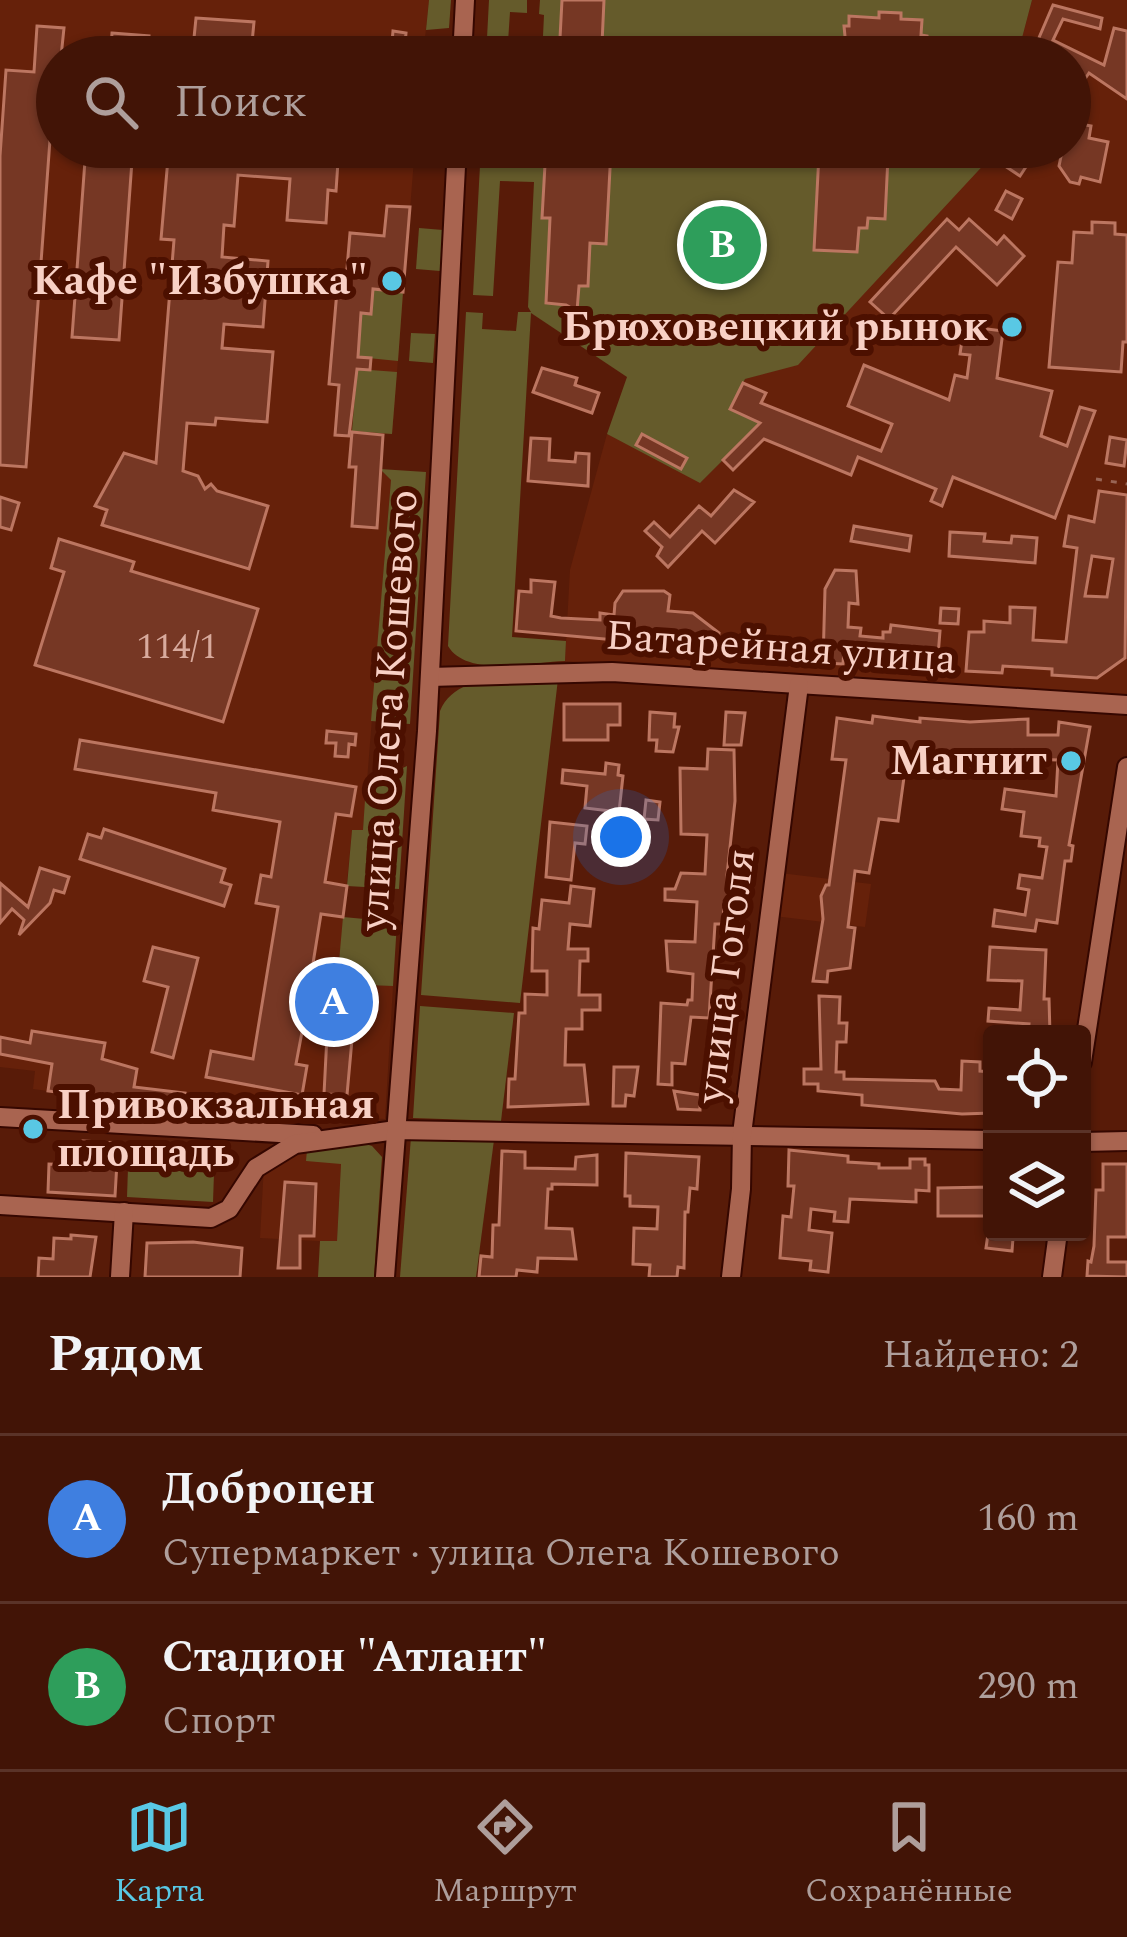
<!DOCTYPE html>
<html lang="ru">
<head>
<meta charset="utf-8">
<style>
  :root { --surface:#421406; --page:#4c2114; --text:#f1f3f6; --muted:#ae9e9b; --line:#5a3328; --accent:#59c8e4 }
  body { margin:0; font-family:Spectral,serif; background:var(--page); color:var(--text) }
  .controls { position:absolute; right:36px; bottom:36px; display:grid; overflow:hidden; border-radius:12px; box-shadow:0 3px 9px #0004 }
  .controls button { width:108px; height:108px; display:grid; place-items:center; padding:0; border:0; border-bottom:3px solid var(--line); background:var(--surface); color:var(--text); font:60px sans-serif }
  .you { position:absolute; left:621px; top:837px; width:42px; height:42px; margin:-30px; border:9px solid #fff; border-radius:50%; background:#1a73e8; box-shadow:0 0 0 18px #1a73e833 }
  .badge { display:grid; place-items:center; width:78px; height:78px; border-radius:50%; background:var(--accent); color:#fff; font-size:39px; font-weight:700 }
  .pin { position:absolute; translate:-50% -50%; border:6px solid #fff; box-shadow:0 3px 12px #0006 }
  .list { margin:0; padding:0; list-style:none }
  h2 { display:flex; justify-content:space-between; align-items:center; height:156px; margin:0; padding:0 48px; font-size:51px }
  h2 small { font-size:39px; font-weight:400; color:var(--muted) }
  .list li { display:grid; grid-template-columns:78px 1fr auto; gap:36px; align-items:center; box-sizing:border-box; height:168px; padding:0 48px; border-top:3px solid var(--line) }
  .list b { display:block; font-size:45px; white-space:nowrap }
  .list p { margin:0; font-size:39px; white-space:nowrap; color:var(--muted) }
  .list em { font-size:39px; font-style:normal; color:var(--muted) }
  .icon { flex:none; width:66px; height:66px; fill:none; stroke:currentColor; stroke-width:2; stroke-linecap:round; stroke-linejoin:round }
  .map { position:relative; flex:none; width:1127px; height:1277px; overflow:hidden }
  .search { position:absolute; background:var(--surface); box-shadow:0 3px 9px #0004; left:36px; right:36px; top:36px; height:132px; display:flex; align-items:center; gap:30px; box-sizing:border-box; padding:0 42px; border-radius:66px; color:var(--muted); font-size:45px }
  .sheet { height:492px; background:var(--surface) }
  nav { display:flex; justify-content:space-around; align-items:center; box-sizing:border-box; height:168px; border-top:3px solid var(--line); background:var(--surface); font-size:33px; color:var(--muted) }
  nav a { display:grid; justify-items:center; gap:6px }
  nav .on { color:var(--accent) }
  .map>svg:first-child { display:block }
  .built { fill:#66210a }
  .green { fill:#655b2b }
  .building { fill:#763724; stroke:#bc7661; stroke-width:3; fill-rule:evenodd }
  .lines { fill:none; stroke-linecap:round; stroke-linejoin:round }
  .minor-casing { stroke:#350700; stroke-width:22 }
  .path { stroke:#996555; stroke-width:3; stroke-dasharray:6 9; stroke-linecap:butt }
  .minor { stroke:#a96450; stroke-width:18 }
  .poi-dot { fill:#59c8e4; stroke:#4c1000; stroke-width:4.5 }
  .labels { text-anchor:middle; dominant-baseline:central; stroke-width:12; stroke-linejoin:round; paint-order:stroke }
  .number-label { font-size:36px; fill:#d8aa9d }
  .poi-label { font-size:42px; font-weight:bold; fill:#f8d0c5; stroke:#4c1000; text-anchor:end }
  .street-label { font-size:42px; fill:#f8d0c5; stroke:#4c1000 }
</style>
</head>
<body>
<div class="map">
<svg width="1127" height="1277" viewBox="0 0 1127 1277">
  <rect width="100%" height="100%" fill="#581b08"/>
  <g class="built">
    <polygon points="0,0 429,0 423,57 57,57 57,147 415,147 392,434 383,434 381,455 380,469 391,480 363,831 352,830 337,983 393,986 385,1119 183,1107 48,1091 33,1089 35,1071 0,1067"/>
    <polygon points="1032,0 1127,0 1127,698 565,661 570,570 607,434 701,482 759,423 730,409 745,379 798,364 989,158 993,147 1070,147 1070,57 1017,57"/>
    <polygon points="780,873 871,884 865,927 774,916"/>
    <polygon points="314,1144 341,1163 337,1242 260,1238 264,1165"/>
  </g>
  <g class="green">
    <polygon points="429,0 451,0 449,28 426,30"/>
    <polygon points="489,0 527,0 527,13 510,12 507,57 486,57"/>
    <polygon points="540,0 1032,0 1017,57 542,57 544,15 539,14"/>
    <path d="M481,147H993L990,158L798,365L745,379L731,409L760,423L700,483L607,434L627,377L531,313L512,637L566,641L565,661C532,662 467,678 448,646L466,312L483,313L482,329L516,331L518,312H531L528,307L534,182L500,181L493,296L473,295Z"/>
    <polygon points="419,228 443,230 440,271 416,269"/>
    <polygon points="363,289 403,292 398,361 358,357 361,313 370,313"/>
    <polygon points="411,333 435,334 433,363 409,361"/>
    <polygon points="357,369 397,372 392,434 352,431"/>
    <polygon points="380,469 426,472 410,724 371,721 391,480"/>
    <path d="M558,679L520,1003L421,995L440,711C457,669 520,681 558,679Z"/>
    <polygon points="407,766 399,889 347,886 352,830 363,830 366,785"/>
    <polygon points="343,917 397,922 393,986 337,984"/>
    <polygon points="420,1006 514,1013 501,1121 413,1118"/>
    <polygon points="411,1137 494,1140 476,1277 400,1277"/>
    <polygon points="359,1142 372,1146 382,1157 374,1277 318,1277 320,1241 337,1241 341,1164 306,1161 307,1150"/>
    <polygon points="128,1168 214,1173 213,1202 127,1197"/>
  </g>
  <g class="building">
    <polygon points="562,0 604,0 602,44 617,45 616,57 559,57"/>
    <polygon points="1053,5 1102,18 1100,29 1063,19 1053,40 1104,65 1114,28 1127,31 1127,99 1089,73 1070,101 1070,57 1056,57 1035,47"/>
    <polygon points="879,12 901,13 901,19 922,20 921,35 927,36 926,55 847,57 844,26 849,26 849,16 879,18"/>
    <polygon points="196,18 254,22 252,43 274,45 273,57 203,57 205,39 194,38"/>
    <polygon points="37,26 64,28 61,57 56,58 26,467 0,465 0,156 6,70 34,72"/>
    <polygon points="393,31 406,33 405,44 413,45 412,57 382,53 384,41 392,42"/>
    <polygon points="112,33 149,36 148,51 111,48"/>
    <polygon points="1070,122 1091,126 1089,138 1108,142 1100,182 1081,177 1079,184 1070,182 1059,166 1063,147 1070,147"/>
    <polygon points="86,147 133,147 119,340 72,337"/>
    <polygon points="169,147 339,147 336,191 328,190 326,223 287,220 290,179 238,175 234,226 224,225 222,257 268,261 263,327 224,324 222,348 273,352 267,422 216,418 215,425 187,423 183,471 198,476 205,489 211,484 217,491 268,506 249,569 102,525 107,510 95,506 124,453 156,463 174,240 161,239"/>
    <polygon points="381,147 409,147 408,162 380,159"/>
    <polygon points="546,147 611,150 606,244 590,243 588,286 579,286 577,311 566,305 546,303 550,218 542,218"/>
    <polygon points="1017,147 1039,147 1020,176 1005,166"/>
    <polygon points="819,154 888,157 885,219 868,218 867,228 859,228 857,252 814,250"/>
    <polygon points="1006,191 1022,199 1012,219 996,210"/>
    <polygon points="387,206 410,207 403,292 373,289 371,314 361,313 358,357 371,358 370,370 357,369 349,436 335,435 339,385 329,384 338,279 346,280 350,233 384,236"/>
    <polygon points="947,219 959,230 969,219 997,244 1004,236 1024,256 997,285 956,247 889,319 870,302"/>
    <polygon points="1092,222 1115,223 1115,234 1127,235 1127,342 1123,342 1121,372 1049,367 1058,262 1072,263 1074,232 1092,233"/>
    <polygon points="964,326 1003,331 997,378 1052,391 1041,436 1067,446 1080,407 1095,411 1055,518 953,477 942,506 931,501 936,489 858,457 851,475 764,439 733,470 723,460 760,423 730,409 743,383 766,393 761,403 881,451 892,424 848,406 864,365 949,400 955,375 967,378 970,355 960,354"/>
    <polygon points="542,368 577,378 575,385 599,393 592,413 533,392"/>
    <polygon points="352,432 383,435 377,528 352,526 356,467 349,467"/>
    <polygon points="642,434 687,458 681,469 636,445"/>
    <polygon points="1110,437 1127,440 1124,466 1106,463"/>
    <polygon points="531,438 550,439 549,460 575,462 576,453 589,454 588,486 528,481"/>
    <polygon points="734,490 754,502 715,543 702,531 668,567 657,556 662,547 645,531 654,522 670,537 699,506 711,516"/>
    <path d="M1099,491L1127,495L1125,658L1097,678L1052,675V669L1003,666L1002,673L966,671L969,632H984V621L1010,623V607L1035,608L1033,640L1066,642L1077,548L1064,546L1069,516L1094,522ZM1092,556L1113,559L1107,597L1085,596Z"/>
    <polygon points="0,497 19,503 11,530 0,527"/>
    <polygon points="854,526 911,536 909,551 851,541"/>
    <polygon points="950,532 985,534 984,541 1011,543 1012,536 1037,538 1035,563 949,556"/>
    <polygon points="59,539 134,562 131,571 258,609 223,722 35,665 64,572 51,568"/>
    <polygon points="835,570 856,571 858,604 849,603 848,627 861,628 860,636 883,638 883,632 890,632 891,625 940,631 938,656 844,649 843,664 823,663 825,589"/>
    <polygon points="531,580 555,582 551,616 561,618 600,620 600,613 614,615 615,603 623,591 664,591 670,595 668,611 693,613 719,633 718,644 704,642 704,648 516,631 519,591 531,592"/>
    <polygon points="941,608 959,609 958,624 940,623"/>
    <polygon points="564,704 620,704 620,725 608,725 608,740 564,740"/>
    <polygon points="650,712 675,714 674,727 679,727 673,752 656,751 657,740 649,740"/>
    <polygon points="726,712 745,713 741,745 724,745"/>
    <polygon points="873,716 920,722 920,718 970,722 1028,719 1028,735 1058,735 1059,722 1090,727 1069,845 1073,846 1071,861 1065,861 1057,923 1037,920 1035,931 993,926 995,910 1025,915 1029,890 1018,888 1020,875 1042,878 1047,847 1039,846 1040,838 1021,836 1024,812 1002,809 1005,789 1056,796 1058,760 1024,759 1024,766 988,766 989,752 957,751 956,768 911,766 911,770 905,770 898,821 879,819 869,873 855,871 848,927 855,928 850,968 828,971 827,982 813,981 823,919 821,896 826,885 829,885 846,760 832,759 837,718 872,723"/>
    <polygon points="327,731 356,734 355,745 349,744 348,757 335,756 336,743 326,743"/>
    <polygon points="80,740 356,787 351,816 336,814 325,882 347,886 343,917 321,914 310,982 357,984 347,1095 324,1094 328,1016 316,1015 313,1032 302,1032 296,1064 307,1066 302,1095 206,1077 211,1051 253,1059 278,907 256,903 261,875 271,877 280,822 213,810 216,793 75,769"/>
    <polygon points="708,749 734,750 735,801 727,875 729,903 724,903 723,924 715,924 709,1018 691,1017 685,1064 672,1063 672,1085 658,1084 661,1003 687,1005 688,1000 692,1000 693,974 668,971 666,941 695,942 697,902 665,900 665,889 675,889 681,873 705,874 707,835 681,834 680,768 707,769"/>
    <polygon points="606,763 619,765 618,775 623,776 619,812 585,808 587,786 562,783 563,770 605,774"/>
    <polygon points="646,800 660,802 658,820 644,819"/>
    <polygon points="550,822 587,826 585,844 575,843 571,880 546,877"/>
    <polygon points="104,829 225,869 221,882 231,885 224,906 80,859 88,834 101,838"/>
    <polygon points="40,868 69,877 64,893 54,890 50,903 19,935 24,920 12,909 0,923 0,883 28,907"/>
    <polygon points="571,886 594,889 590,926 570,924 568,949 588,949 588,961 580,961 579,995 600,995 600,1010 582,1010 582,1029 566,1029 565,1065 584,1065 588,1104 508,1107 509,1079 515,1079 519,1013 525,1013 525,994 547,995 547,971 532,971 533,928 539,929 542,900 569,903"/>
    <polygon points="153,947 198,958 173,1058 152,1052 168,987 144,981"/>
    <polygon points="990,947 1046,950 1044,999 1049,999 1050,1034 1028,1034 1029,1024 988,1021 989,1008 1020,1010 1022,981 988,980"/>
    <polygon points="819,996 840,997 839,1023 847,1023 846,1042 837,1042 836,1072 844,1072 844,1079 935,1081 939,1089 961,1090 962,1061 980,1062 980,1071 992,1072 992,1113 962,1114 862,1105 862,1095 818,1091 818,1084 804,1084 804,1069 821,1069"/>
    <polygon points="32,1031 105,1043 102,1059 137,1069 134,1087 185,1093 183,1107 48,1091 52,1064 0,1054 0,1037 30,1043"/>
    <polygon points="614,1067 638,1067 634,1096 626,1095 625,1106 613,1106"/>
    <polygon points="674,1091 700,1095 700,1110 678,1109"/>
    <polygon points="83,1141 217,1149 216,1168 117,1162 115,1196 48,1192 49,1164 81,1165"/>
    <polygon points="789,1150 848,1156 848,1162 879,1164 879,1168 910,1168 910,1159 925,1159 925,1165 929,1165 929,1191 916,1190 916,1202 850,1199 848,1222 834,1221 835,1212 811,1209 809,1230 832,1233 828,1272 810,1270 811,1261 780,1258 783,1216 791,1217 794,1186 788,1186"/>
    <polygon points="502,1151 525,1152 525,1168 575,1169 576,1157 597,1155 597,1185 552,1184 552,1189 548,1189 546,1228 572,1229 576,1259 538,1258 537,1272 517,1270 516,1277 479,1277 481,1256 492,1257 493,1225 499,1225"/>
    <polygon points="626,1153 699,1157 697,1189 690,1188 688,1212 685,1212 684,1268 678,1267 677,1277 649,1277 650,1265 633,1264 634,1228 657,1229 658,1207 630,1206 630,1196 625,1196"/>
    <polygon points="1103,1164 1127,1164 1127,1237 1108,1237 1108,1262 1127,1262 1127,1277 1087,1276 1088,1261 1091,1262 1094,1246 1096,1190 1103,1190"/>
    <polygon points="285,1182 316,1184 314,1236 300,1236 300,1268 278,1268"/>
    <polygon points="990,1187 990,1216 938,1216 938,1188"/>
    <polygon points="988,1234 1013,1238 1012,1251 986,1248"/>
    <polygon points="71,1235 96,1237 90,1277 38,1277 39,1258 53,1259 54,1238 71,1239"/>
    <polygon points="193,1242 242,1248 240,1277 145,1277 147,1243"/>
  </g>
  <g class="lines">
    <defs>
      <g id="minor">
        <polyline points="462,57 465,0"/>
        <polyline points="430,677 612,672 1127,705"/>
        <polyline points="1082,1062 1127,767"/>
        <polyline points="0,1117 313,1135"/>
        <polyline points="1082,1142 1127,1141"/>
        <polyline points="0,1205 211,1218 229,1209 256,1168 295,1144 396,1130 992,1140"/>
        <polyline points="120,1277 124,1212"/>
        <polyline points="385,1277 427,731 457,147"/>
        <polyline points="731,1277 741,1189 742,1134 799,685"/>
        <polyline points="1052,1277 1058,1232"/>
      </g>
    </defs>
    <use href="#minor" class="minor-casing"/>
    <polyline class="path" points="1096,479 1127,484"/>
    <use href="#minor" class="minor"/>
  </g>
  <g class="poi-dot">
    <circle cx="392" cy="281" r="12"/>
    <circle cx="1012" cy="327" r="12"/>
    <circle cx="1071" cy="761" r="12"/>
    <circle cx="33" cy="1129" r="12"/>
  </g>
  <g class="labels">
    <g class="number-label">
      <text x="177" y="647">114/1</text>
    </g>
    <g class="poi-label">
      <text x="368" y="281">Кафе "Избушка"</text>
      <text x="988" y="327">Брюховецкий рынок</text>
      <text x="1047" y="761">Магнит</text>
      <text x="57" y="1105" text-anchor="start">Привокзальная<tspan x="57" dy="48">площадь</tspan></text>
    </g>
    <g class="street-label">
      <text transform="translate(781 648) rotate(4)">Батарейная улица</text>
      <text transform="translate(389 710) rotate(-86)">улица Олега Кошевого</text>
      <text transform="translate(726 976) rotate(-83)">улица Гоголя</text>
    </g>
  </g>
</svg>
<div class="controls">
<button><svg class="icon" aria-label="locate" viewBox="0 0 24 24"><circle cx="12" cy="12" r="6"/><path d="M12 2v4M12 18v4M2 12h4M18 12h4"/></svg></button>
<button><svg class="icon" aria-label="layers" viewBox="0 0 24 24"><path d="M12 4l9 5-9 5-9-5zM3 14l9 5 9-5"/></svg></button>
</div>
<div class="you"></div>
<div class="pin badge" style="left:334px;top:1002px;background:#3f7fe0">A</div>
<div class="pin badge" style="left:722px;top:245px;background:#2e9e5b">B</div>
<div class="search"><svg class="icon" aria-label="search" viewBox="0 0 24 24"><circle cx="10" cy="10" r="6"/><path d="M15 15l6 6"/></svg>Поиск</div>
</div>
<section class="sheet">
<h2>Рядом<small>Найдено: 2</small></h2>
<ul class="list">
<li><span class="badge" style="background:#3f7fe0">A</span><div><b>Доброцен</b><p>Супермаркет · улица Олега Кошевого</p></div><em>160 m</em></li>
<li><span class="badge" style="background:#2e9e5b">B</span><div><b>Стадион &quot;Атлант&quot;</b><p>Спорт</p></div><em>290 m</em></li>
</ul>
</section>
<nav>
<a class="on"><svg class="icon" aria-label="map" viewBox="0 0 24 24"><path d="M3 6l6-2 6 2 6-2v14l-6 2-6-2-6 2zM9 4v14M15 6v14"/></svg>Карта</a>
<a><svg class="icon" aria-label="directions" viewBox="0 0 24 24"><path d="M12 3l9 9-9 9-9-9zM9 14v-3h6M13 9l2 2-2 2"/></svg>Маршрут</a>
<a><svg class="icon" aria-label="saved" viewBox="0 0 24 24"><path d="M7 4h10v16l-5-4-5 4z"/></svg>Сохранённые</a>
</nav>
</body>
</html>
